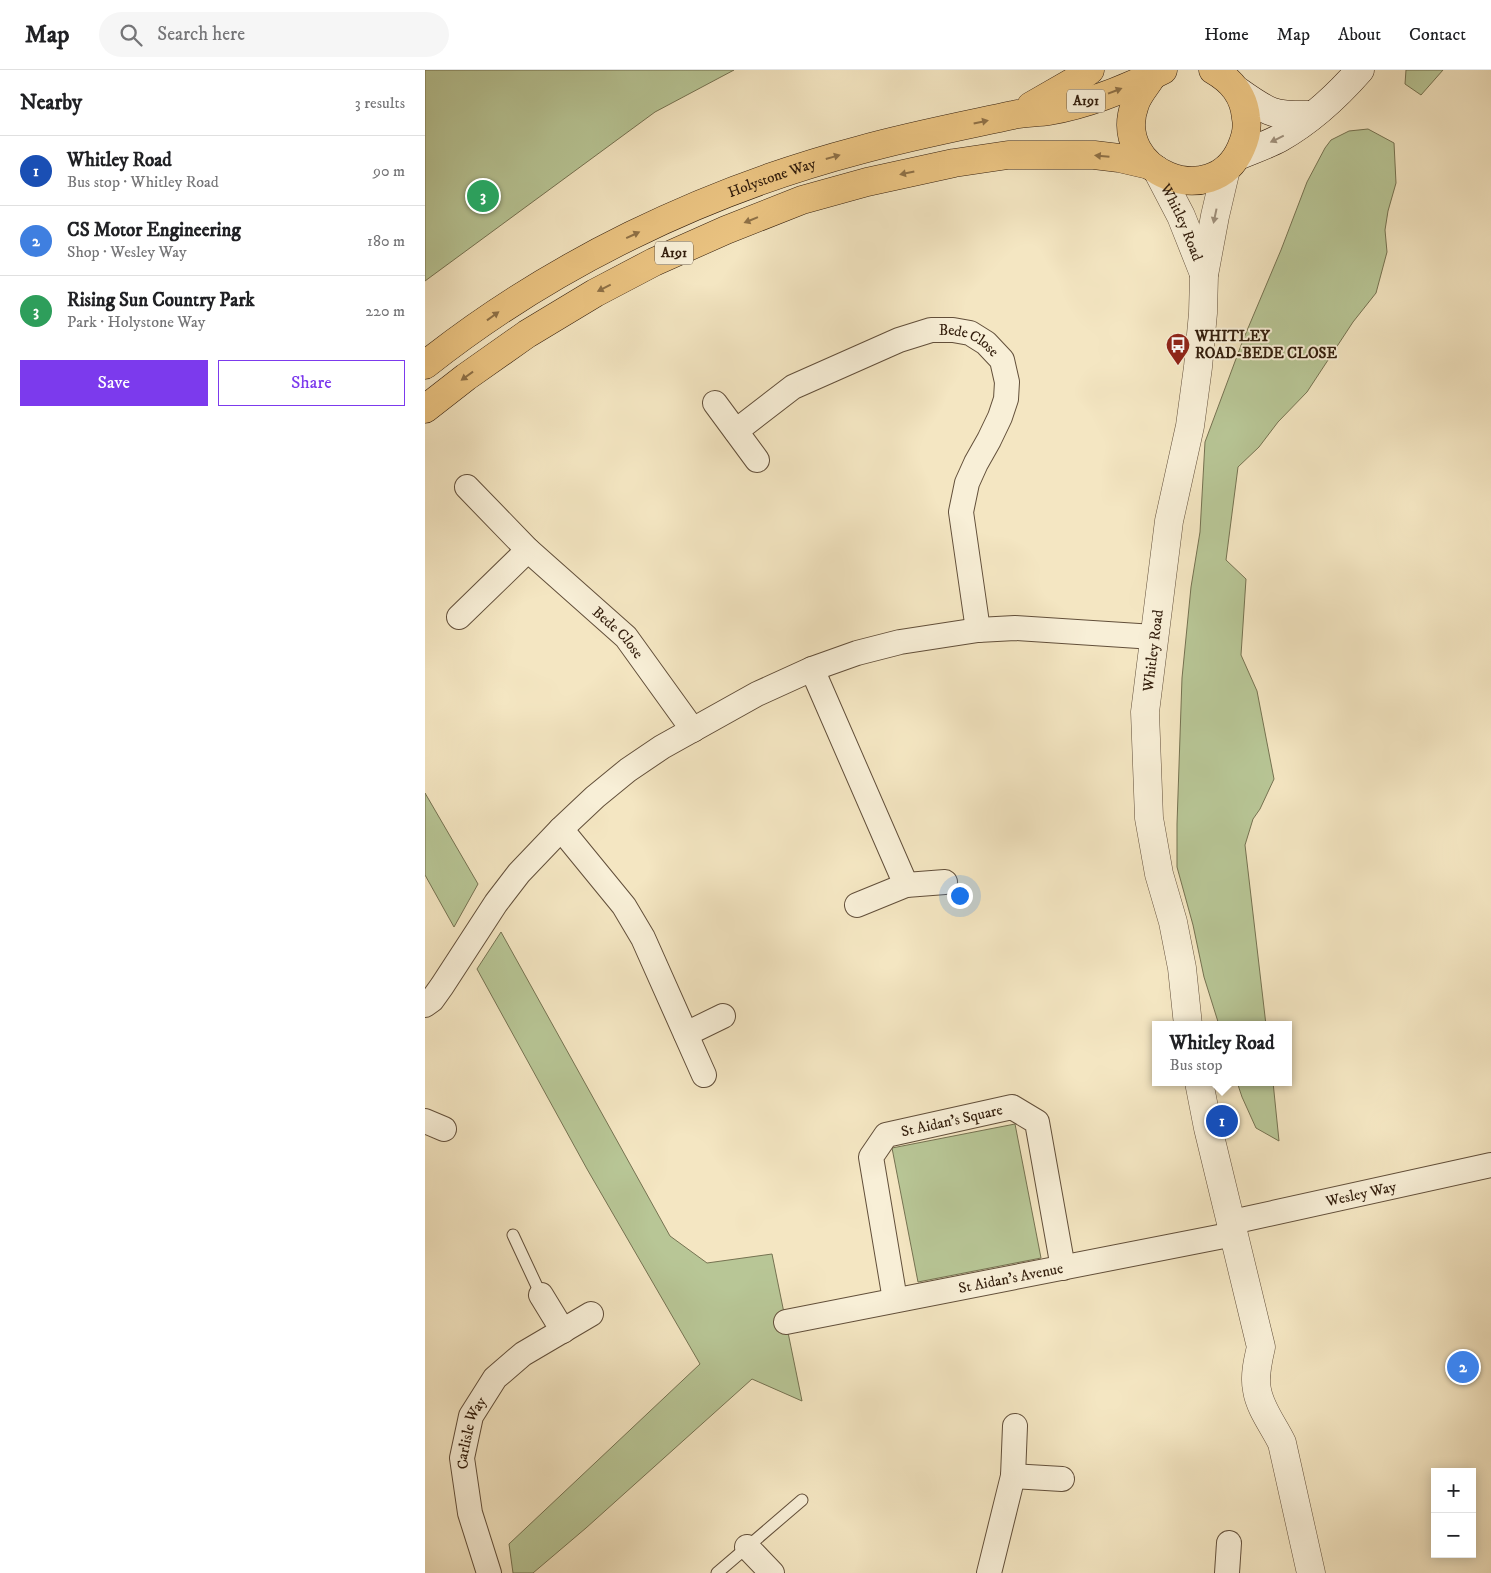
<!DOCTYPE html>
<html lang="en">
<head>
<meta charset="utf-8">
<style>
  :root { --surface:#fff; --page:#f6f6f6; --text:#202124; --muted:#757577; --line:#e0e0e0; --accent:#7c3aed }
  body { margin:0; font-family:"IM FELL DW Pica",serif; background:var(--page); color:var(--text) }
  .controls { position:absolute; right:15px; bottom:15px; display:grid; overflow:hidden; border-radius:0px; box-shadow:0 2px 12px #0003 }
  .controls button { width:45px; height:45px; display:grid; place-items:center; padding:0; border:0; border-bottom:1px solid var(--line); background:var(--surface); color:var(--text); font:25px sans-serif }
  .you { position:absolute; left:534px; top:825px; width:18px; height:18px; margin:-12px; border:4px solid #fff; border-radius:50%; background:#1a73e8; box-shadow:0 0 0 8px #1a73e833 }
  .badge { display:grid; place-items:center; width:32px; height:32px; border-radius:50%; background:var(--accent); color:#fff; font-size:16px; font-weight:700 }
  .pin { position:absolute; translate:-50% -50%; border:2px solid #fff; box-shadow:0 1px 5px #0006 }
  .popup { position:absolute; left:727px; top:951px; width:140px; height:65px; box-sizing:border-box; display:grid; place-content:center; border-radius:0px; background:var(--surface); filter:drop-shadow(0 1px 4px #0005); font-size:16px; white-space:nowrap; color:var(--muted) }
  .popup b { font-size:19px; color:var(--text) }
  .popup::after { content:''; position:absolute; left:50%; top:100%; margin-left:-10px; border:10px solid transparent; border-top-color:var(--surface) }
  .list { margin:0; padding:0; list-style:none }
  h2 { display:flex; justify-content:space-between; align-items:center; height:65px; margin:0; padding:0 20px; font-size:21px }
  h2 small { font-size:16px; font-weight:400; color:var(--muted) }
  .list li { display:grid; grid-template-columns:32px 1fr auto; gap:15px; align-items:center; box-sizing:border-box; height:70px; padding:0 20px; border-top:1px solid var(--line) }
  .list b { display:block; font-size:19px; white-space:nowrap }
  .list p { margin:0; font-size:16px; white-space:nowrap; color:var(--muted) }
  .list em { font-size:16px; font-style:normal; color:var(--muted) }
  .actions { display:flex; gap:10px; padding:15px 20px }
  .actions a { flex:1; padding:11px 0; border:1px solid var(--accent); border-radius:0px; text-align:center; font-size:18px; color:var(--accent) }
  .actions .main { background:var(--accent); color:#fff }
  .icon { flex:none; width:28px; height:28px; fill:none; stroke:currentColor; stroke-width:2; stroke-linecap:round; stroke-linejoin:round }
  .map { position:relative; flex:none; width:1066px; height:1503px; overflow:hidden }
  header { display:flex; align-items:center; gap:30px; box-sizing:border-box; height:70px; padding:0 25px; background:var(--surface); border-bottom:1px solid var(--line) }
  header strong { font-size:24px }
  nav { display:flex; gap:28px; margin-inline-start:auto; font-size:18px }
  .search { width:350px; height:45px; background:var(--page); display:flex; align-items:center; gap:12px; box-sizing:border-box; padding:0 18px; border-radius:28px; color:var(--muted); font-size:19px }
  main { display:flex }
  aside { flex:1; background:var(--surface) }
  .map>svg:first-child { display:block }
  .green { fill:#b8c696; stroke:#757251 }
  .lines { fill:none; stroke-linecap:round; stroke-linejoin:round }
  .service-casing { stroke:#624f3a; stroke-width:13 }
  .minor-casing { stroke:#624f3a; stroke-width:26 }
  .tertiary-casing { stroke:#624f3a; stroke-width:29 }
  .secondary-casing { stroke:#321d0c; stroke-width:29 }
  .primary-casing { stroke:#321d0c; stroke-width:29 }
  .service { stroke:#f8efd7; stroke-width:11 }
  .minor { stroke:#f8efd7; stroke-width:24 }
  .tertiary { stroke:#f8efd7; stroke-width:28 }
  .secondary { stroke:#f8efd7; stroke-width:28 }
  .primary { stroke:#eac381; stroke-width:28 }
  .oneway { fill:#8e7046 }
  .oneway2 { fill:#9f907c }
  .labels { text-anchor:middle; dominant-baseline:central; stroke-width:4; stroke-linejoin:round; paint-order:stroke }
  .shield { fill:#f8efd7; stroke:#6d5c49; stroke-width:1 }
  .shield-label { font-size:14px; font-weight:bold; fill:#321d0c }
  .street-label { font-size:15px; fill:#321d0c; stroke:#f8efd7 }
  .poi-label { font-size:15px; font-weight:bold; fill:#321d0c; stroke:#f8efd7; text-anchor:start }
</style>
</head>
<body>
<header>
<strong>Map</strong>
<div class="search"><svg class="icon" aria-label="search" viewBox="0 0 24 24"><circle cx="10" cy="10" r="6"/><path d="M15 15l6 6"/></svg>Search here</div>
<nav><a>Home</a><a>Map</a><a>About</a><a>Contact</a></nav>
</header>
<main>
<aside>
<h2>Nearby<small>3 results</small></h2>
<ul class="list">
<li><span class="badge" style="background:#1a4fb4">1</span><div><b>Whitley Road</b><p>Bus stop · Whitley Road</p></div><em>90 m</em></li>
<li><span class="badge" style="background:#3f7fe0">2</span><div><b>CS Motor Engineering</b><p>Shop · Wesley Way</p></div><em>180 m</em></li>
<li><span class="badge" style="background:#2e9e5b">3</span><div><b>Rising Sun Country Park</b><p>Park · Holystone Way</p></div><em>220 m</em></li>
</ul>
<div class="actions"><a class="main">Save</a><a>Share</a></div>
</aside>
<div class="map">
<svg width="1066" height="1503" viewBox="0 0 1066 1503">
  <rect width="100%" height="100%" fill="#f4e6c2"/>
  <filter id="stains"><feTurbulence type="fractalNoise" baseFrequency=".004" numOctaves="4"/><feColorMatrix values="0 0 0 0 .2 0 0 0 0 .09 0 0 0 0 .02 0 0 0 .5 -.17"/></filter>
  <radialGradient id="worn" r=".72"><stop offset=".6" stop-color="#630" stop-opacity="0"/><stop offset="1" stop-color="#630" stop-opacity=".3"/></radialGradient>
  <g class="green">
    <polygon points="0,0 309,0 230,42 0,211"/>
    <polygon points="981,0 1018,0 996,25 980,14"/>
    <polygon points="943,59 969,73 971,113 963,141 960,160 962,182 951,223 928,252 882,322 853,352 834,377 813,397 801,490 821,509 816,585 832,621 849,709 835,739 828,749 820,775 841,955 794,955 779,907 768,855 752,797 752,754 757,608 766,517 775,462 780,372 818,270 856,180 882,112 900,78 906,70 924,61"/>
    <polygon points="0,723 53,814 29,857 0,805"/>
    <polygon points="76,862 245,1166 282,1193 347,1184 377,1331 327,1309 161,1458 108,1503 88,1503 84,1474 275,1294 162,1099 52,899"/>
    <polygon points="812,1012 848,1012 854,1071 831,1058 817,1027"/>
    <polygon points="590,1054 616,1188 493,1212 467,1078"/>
  </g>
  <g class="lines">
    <defs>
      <g id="service">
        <polyline points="88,1165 116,1225"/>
        <polyline points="292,1503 377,1430"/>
      </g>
      <g id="minor">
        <polyline points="290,333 332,390"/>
        <path id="s1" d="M311,361L368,317L474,270L506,260H528L545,263L561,273L577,290L582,312L581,329L575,347L564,370L551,393L542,413L536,442L553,560"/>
        <path id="s2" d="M42,417L103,480L201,567L268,660"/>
        <polyline points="34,547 103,480"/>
        <polyline points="387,599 481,815"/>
        <polyline points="136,759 199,836 218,868 279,1005"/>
        <polyline points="432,835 481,815 520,812"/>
        <polyline points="0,935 7,930 17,916 71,833 94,803 136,759 170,727 203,700 237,677 332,624 387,599 432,583 475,572 553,560 590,558 729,567"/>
        <polyline points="261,964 298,946"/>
        <polyline points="0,1051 19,1059"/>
        <path id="s3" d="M807,1152L1066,1095"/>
        <polyline points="116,1225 138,1261"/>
        <path id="s4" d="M470,1230L446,1087L461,1065L587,1037L612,1052L638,1198"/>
        <path id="s5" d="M361,1252L809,1164"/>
        <polyline points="588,1406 637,1409"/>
        <polyline points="322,1477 347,1503"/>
        <path id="s6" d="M64,1503L45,1443L37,1388L46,1346L70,1308L98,1284L166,1244"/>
        <polyline points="564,1503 588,1406 590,1356"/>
        <polyline points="802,1503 804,1473"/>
      </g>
      <g id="tertiary">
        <path id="s7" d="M732,100L756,146L779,204"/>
        <path id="s8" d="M763,955L757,898L748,852L734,804L724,748L720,642L744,451L765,356L773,297L778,243L779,205L790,146L801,99"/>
        <path d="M774,1012L783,1058L836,1277C833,1290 829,1306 832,1320C835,1339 849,1356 857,1373L886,1503"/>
      </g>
      <g id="secondary">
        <path d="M813,21C844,43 848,46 887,45"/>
        <path d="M813,86C827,80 842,75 855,68C885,51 913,25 935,0"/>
      </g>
      <g id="primary">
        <path d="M730,1C724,13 714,22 710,34C685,102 788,143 816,78C820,69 823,58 821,48C819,25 807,11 788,0"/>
        <polyline points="606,36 653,9 665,0"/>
        <path id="s9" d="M0,295C126,195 279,121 435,80C485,66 537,56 588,45C600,42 612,43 624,41C663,34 703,18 738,0"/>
        <polyline points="0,339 41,307 102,264 170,223 229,192 301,160 377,130 442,112 529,93 583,85 669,85 694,88 724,95"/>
      </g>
    </defs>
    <use href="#service" class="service-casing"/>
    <use href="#minor" class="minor-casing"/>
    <use href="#tertiary" class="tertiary-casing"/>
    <use href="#secondary" class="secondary-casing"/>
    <use href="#primary" class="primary-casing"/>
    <use href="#service" class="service"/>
    <use href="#minor" class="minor"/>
    <use href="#tertiary" class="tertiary"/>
    <use href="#secondary" class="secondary"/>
    <use href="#primary" class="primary"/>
  </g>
  <defs><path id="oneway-solid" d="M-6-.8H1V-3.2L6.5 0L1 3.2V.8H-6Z" transform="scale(1.25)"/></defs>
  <g class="oneway">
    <use href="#oneway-solid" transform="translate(690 21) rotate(-21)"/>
    <use href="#oneway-solid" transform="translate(556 52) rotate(-12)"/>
    <use href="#oneway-solid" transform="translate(677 86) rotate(-175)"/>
    <use href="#oneway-solid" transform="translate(408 87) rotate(-16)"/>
    <use href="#oneway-solid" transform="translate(482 103) rotate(168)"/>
    <use href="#oneway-solid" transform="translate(326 150) rotate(158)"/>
    <use href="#oneway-solid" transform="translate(208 165) rotate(-25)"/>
    <use href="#oneway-solid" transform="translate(179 218) rotate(153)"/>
    <use href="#oneway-solid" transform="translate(68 246) rotate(-36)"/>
    <use href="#oneway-solid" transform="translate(42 306) rotate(144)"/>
  </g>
  <g class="oneway2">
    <use href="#oneway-solid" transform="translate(852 69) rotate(154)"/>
    <use href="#oneway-solid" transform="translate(790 146) rotate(102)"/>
  </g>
  <defs>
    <symbol id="bus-pin" viewBox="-11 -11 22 30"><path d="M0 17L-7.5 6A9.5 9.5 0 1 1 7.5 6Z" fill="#8f2418" stroke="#f8efd7"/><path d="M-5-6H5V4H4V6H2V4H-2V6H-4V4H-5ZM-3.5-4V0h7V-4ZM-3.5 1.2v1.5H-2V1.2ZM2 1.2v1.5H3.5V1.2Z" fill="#fff"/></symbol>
  </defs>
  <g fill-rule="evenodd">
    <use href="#bus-pin" x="739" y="261" width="28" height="38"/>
  </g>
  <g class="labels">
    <g class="shield">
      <rect x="642" y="19.5" width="38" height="23" rx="4"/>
      <rect x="230" y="171.5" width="38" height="23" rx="4"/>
    </g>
    <g class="shield-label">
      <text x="661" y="31">A191</text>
      <text x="249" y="183">A191</text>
    </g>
    <g class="street-label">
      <text stroke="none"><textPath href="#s9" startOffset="396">Holystone Way</textPath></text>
      <text stroke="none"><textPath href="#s7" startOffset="58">Whitley Road</textPath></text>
      <text stroke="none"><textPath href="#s1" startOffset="262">Bede Close</textPath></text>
      <text stroke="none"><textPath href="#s2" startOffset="210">Bede Close</textPath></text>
      <text stroke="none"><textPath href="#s8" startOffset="379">Whitley Road</textPath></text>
      <text stroke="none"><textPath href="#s4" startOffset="239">St Aidan's Square</textPath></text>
      <text stroke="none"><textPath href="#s3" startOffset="132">Wesley Way</textPath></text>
      <text stroke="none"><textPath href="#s5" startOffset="229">St Aidan's Avenue</textPath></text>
      <text stroke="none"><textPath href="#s6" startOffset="145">Carlisle Way</textPath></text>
    </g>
    <g class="poi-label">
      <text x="770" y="266">WHITLEY<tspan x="770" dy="17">ROAD-BEDE CLOSE</tspan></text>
    </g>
  </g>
  <rect width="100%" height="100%" filter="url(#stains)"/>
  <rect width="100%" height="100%" fill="url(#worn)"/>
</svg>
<div class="controls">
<button>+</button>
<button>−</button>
</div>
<div class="you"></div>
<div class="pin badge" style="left:797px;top:1051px;background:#1a4fb4">1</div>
<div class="popup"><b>Whitley Road</b>Bus stop</div>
<div class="pin badge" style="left:1038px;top:1297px;background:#3f7fe0">2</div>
<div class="pin badge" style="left:58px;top:126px;background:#2e9e5b">3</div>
</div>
</main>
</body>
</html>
